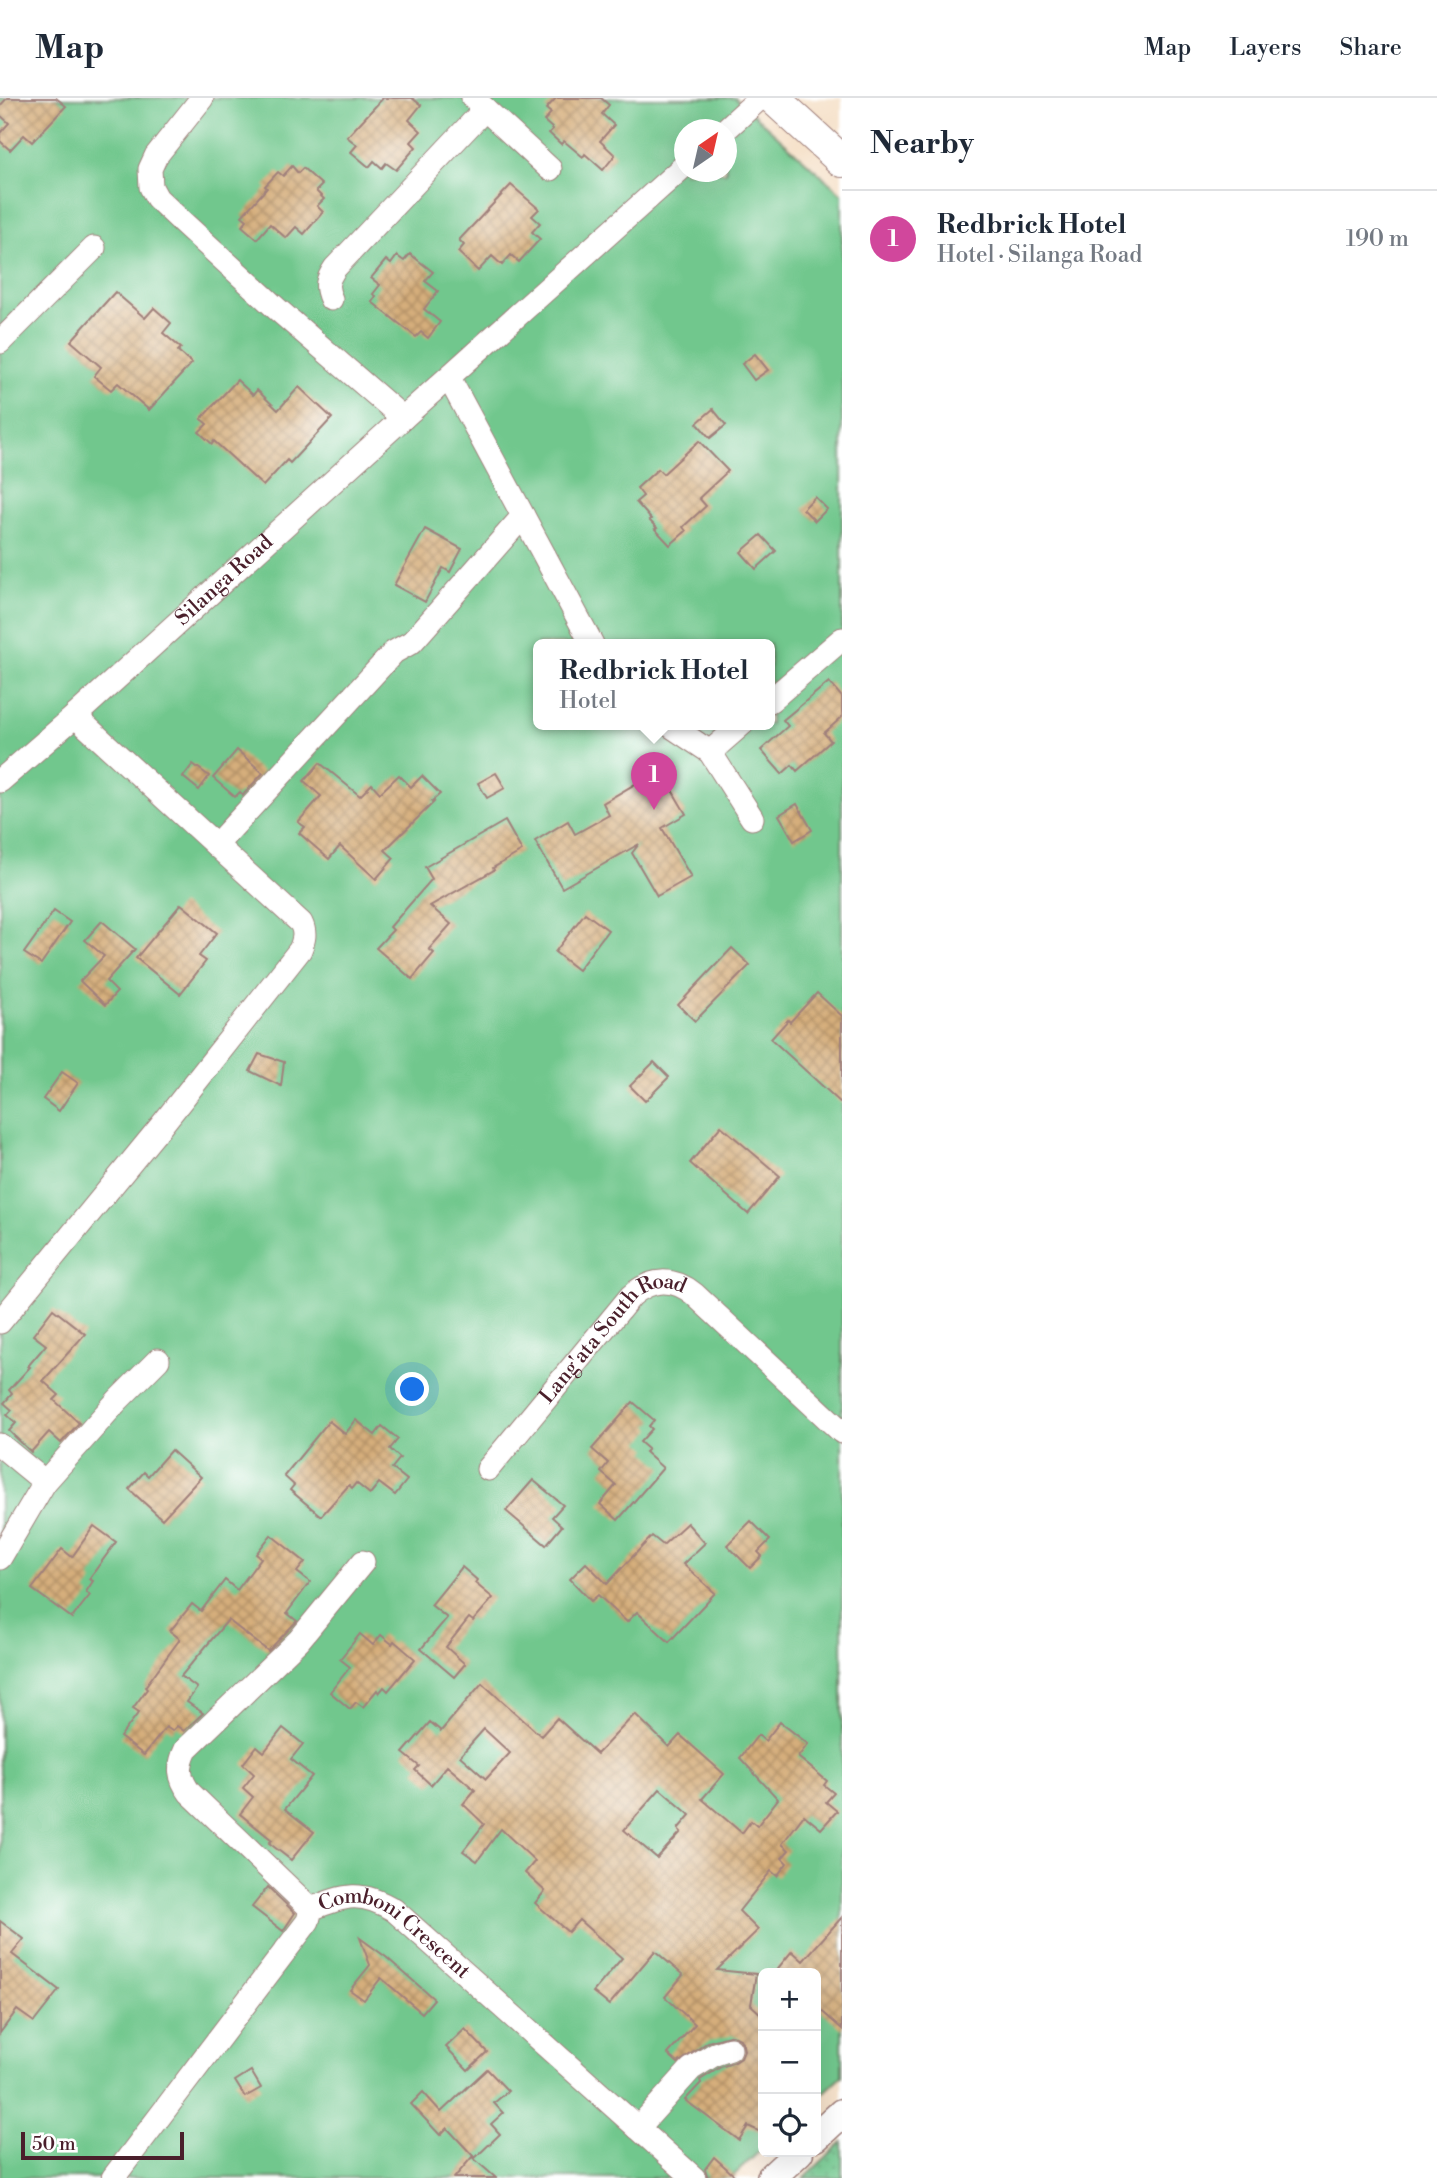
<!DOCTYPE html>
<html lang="en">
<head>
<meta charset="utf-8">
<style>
  :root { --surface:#fff; --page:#f6f6f7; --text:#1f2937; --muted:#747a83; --line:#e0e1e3; --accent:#0b8043 }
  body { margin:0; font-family:"Libre Bodoni",serif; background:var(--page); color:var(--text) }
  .controls { position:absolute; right:21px; bottom:21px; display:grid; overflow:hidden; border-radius:10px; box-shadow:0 7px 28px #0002 }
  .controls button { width:63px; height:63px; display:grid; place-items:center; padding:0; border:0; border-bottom:2px solid var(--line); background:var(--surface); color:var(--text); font:35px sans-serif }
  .compass { position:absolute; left:674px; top:21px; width:63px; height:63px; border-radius:50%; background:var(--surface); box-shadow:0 7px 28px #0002; rotate:34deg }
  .scale { position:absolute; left:21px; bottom:18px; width:163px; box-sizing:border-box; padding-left:7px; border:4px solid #4a1f2b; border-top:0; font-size:19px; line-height:24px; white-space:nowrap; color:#4a1f2b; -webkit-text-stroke:5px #fff; paint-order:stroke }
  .you { position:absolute; left:413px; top:1292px; width:24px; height:24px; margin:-18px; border:5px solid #fff; border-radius:50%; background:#1a73e8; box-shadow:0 0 0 10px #1a73e833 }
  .badge { display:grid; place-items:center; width:46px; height:46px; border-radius:50%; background:var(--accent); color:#fff; font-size:23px; font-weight:700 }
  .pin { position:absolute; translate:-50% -58px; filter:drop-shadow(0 2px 4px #0008) }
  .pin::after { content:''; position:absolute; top:37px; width:24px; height:21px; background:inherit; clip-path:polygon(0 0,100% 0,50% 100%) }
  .popup { position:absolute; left:533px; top:541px; width:242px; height:91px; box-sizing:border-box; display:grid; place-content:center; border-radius:10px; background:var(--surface); filter:drop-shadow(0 2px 5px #0005); font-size:23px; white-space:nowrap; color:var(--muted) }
  .popup b { font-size:26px; color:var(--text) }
  .popup::after { content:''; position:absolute; left:50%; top:100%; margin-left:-14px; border:14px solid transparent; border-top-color:var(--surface) }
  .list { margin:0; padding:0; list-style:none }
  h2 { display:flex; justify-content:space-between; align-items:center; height:91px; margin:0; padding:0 28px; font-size:30px }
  h2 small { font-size:23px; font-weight:400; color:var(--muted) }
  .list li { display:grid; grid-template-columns:46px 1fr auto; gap:21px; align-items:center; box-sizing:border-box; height:98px; padding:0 28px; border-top:2px solid var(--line) }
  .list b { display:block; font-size:26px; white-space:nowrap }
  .list p { margin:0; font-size:23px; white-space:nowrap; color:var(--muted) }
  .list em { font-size:23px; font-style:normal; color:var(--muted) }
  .icon { flex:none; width:38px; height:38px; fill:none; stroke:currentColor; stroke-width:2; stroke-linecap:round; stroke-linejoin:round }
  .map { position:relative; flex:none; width:842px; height:2080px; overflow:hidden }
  header { display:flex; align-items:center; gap:42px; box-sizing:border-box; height:98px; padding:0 35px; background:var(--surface); border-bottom:2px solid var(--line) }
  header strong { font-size:33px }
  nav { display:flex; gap:38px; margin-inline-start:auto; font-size:24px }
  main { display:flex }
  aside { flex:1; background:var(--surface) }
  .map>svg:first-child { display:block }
  .grass { fill:url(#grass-dots); stroke:#5e735c; stroke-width:2 }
  .garden { fill:#71c78d; stroke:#5e735c; stroke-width:2; fill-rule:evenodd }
  .building { fill:url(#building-cross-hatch); fill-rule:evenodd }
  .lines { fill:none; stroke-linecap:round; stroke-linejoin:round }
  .minor-casing { stroke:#a0807b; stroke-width:25 }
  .tertiary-casing { stroke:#a0807b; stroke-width:31 }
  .secondary-casing { stroke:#a0807b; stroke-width:34 }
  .minor { stroke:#fff; stroke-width:23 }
  .tertiary { stroke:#fff; stroke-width:28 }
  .secondary { stroke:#fff; stroke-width:32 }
  .labels { text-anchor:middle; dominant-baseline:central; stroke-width:6; stroke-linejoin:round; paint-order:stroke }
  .street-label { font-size:21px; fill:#4a1f2b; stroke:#fff }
</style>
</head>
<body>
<header>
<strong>Map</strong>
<nav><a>Map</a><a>Layers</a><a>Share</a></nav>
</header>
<main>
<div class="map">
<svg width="842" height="2080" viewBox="0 0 842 2080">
  <defs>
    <pattern id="grass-dots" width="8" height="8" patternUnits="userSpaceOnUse" patternTransform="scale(1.75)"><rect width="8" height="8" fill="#71c78d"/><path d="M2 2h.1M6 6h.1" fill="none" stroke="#63aa7a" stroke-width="1.8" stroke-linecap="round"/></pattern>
    <pattern id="building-cross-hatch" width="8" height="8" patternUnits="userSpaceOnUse" patternTransform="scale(1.75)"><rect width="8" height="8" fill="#d5ae7b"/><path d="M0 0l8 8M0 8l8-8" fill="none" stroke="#af8d65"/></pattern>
  </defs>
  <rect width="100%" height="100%" fill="#fff"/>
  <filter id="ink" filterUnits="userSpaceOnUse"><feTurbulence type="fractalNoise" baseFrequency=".0143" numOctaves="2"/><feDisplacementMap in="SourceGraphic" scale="14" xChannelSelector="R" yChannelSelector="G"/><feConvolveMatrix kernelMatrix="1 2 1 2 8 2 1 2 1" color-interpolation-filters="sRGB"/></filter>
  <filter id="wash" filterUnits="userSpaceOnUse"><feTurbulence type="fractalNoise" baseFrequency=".00686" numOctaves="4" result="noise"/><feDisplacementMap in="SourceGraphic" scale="28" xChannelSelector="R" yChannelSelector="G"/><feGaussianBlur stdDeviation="1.57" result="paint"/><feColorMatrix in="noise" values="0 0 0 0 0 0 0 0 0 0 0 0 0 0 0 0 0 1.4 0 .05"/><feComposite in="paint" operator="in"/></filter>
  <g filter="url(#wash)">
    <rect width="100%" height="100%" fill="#f6e2cb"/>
    <polygon class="grass" points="842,2044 842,2080 804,2080"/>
    <path class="garden" d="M0,0H735L842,96V1978L816,2002V1875H763V2050L731,2080H0ZM684,32H726V74H684ZM538,546H770V626H538Z"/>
    <g id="blocks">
      <g class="building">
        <polygon points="7,0 56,0 66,8 32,44 24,37 10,52 0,43 0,35 9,25 0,17 0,8"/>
        <polygon points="383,0 412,0 421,7 409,22 421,33 411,44 416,49 396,72 386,65 382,70 374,63 369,69 351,54 357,47 347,39"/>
        <polygon points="556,0 601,0 609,7 602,16 614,27 600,43 615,57 603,72 585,56 583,59 564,43 561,46 549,35 553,31 544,23 551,15 546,11"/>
        <polygon points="292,68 298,75 303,70 322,87 316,93 324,101 317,108 323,114 304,136 296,129 286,140 270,126 257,141 242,128 247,122 242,118 267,90 265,88 278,74 283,78"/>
        <polygon points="511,87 539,111 532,118 540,125 532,134 540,141 519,164 511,157 502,167 492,158 478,173 458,154 464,147 459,142"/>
        <polygon points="410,156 433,174 425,183 438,193 424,211 440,224 428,240 421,234 416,239 372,204 376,198 373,196 380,187 371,180 386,162 391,166 397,158 404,163"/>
        <polygon points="115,194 145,220 154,210 171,225 163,235 181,250 178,253 192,265 149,312 118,285 111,292 94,278 101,269 71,243"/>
        <polygon points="755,256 768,272 754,282 742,266"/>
        <polygon points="237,282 253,297 257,292 278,312 299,289 332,320 290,365 287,362 263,388 214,343 212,346 199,334 207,326 201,321"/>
        <polygon points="713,311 726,327 710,340 697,325"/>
        <polygon points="699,343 728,373 699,400 706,408 683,429 686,433 670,447 655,431 657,430 649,422 651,421 636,404 643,398 637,390 658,371 663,376"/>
        <polygon points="815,399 827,411 815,423 803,411"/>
        <polygon points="425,431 462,451 450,474 443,470 425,504 394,487"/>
        <polygon points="761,437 776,453 756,471 741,454"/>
        <polygon points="829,584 842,599 842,619 824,635 831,643 797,673 792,667 782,676 761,652 788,628 783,622"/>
        <polygon points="237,652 263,675 243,697 240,694 235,699 213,680"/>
        <polygon points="320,665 360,698 372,686 380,695 399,677 411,689 422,678 440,696 432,703 434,704 385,752 394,760 376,781 340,748 329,761 299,735 305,729 298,724 321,698 304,683"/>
        <polygon points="193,666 209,678 199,692 183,679"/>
        <polygon points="496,675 505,690 487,700 478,685"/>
        <polygon points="666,682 686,716 662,730 691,779 657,798 632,755 639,746 562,790 535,743 568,723 575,736 609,717 603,705 637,685 643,696"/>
        <polygon points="797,706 812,732 794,743 779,717"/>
        <polygon points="505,723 522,753 493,770 494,772 430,808 451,826 429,851 434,855 412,881 376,850 393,832 390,829 432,781 425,769"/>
        <polygon points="181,806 217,835 199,858 206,863 180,896 136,860"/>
        <polygon points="54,813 70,824 41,866 24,855"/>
        <polygon points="585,815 608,832 578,872 555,854"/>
        <polygon points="102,823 135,851 106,883 117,894 105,907 80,883 104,858 85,842"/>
        <polygon points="732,850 750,867 695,923 678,907"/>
        <polygon points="817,895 842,918 842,1006 771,941 788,922 790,924"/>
        <polygon points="259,956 284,964 281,988 250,973"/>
        <polygon points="654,964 669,979 645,1003 630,988"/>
        <polygon points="62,974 78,985 59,1013 43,1001"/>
        <polygon points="721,1028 780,1078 748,1116 690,1065"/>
        <polygon points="53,1211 85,1236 43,1283 59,1297 54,1302 79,1325 61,1345 49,1334 31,1354 9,1333 16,1325 7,1317 12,1312 4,1305 12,1296 9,1292 30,1269 28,1268 46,1247 33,1237"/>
        <polygon points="633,1304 654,1322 649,1328 652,1331 640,1344 648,1351 645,1354 663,1370 618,1422 600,1406 616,1387 601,1374 608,1365 592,1351"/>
        <polygon points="356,1322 375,1337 382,1328 398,1341 390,1351 400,1360 392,1370 407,1382 395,1397 379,1385 370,1396 356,1385 352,1390 349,1387 321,1418 290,1392 294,1387 284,1378 329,1323 345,1336"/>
        <polygon points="171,1352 201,1379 162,1421 129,1391 144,1374 148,1378"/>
        <polygon points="533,1382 563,1407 552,1419 562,1428 546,1447 506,1413"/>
        <polygon points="751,1423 770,1442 758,1454 762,1458 750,1470 727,1447"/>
        <polygon points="687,1425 705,1445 683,1466 715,1495 669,1544 637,1514 627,1524 598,1497 591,1503 570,1481 586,1465 607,1486 652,1438 663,1447"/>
        <polygon points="94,1428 116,1444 89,1481 93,1483 86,1494 90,1497 72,1520 32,1491 62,1451 72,1459"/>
        <polygon points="271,1437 305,1464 297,1474 310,1484 287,1515 297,1523 268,1553 228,1522 181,1578 197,1590 187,1604 203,1615 184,1633 177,1628 172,1633 166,1629 144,1657 120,1639 139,1614 133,1610 147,1591 145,1589 180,1541 170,1533 192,1506 201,1513 225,1482 237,1492 261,1460 256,1456"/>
        <polygon points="462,1469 477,1482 475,1485 493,1500 473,1523 469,1520 446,1549 465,1566 454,1579 421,1551 447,1520 431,1507"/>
        <polygon points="360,1536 373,1547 381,1537 392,1546 394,1543 415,1561 388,1593 384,1589 379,1595 377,1592 363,1609 356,1604 350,1611 330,1594 350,1569 340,1561"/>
        <path d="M482,1585L541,1638L557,1620L597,1656L635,1616L669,1649L680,1637L724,1676L702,1701L742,1735L751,1723L757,1728L778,1701L740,1660L758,1637L765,1643L780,1624L808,1646L798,1659L827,1683L824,1687L834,1695L826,1704L837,1713L821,1731L804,1717L782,1746L789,1752L782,1760L787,1765L777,1778L771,1773L739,1813L758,1832L717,1872L756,1876L751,1907L763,1918V2035L748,2028L739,2042L685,2002L701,1985L700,1982L721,1969L735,1964L741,1960L744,1953L743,1947L740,1941L732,1937L708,1944L678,1965L668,1956L695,1926L665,1899L683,1877L655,1853L609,1907L593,1894L622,1860L579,1822L568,1834L535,1805L545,1793L525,1775L535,1763L501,1731L477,1763L463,1753L484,1726L463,1706L475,1692L447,1668L431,1687L415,1672L419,1668L403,1655L430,1624L441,1633ZM484,1631L510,1655L486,1681L460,1658ZM660,1691L690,1717L678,1731L681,1734L657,1760L624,1732Z"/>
        <polygon points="283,1630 303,1646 291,1661 312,1678 285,1711 314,1734 291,1762 269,1745 272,1742 240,1716 253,1699 243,1690 254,1676 243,1666 257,1648 264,1654"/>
        <polygon points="268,1789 295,1815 283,1833 252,1809"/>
        <polygon points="842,1819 842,1931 816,1908 816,1875 774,1875 792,1853 803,1863"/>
        <polygon points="0,1823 24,1841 12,1856 59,1892 34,1924 17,1912 0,1935"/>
        <polygon points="360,1840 386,1859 434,1901 422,1915 381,1880 364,1902 350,1892 370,1867"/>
        <polygon points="465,1931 487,1954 468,1972 446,1949"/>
        <polygon points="487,1971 508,1993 494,2005 503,2015 491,2026 500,2036 475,2060 447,2030 440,2037 411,2006 423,1994 441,2014"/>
        <polygon points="251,1973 261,1990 245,1999 235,1983"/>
        <polygon points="472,2059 496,2080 454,2080"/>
        <polygon points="714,2059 737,2080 708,2080 705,2071"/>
      </g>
    </g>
  </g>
  <g filter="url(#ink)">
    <use href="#blocks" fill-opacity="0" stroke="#a0807b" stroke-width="2"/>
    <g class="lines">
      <defs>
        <g id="minor">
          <polyline points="202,0 156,58 150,71 151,89 157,100 178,120 277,211 403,320"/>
          <polyline points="473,0 550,71"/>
          <polyline points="725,32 760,0"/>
          <path d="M331,201C325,188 327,182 335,170L485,11"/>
          <polyline points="0,244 94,150"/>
          <polyline points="449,280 592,546"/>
          <polyline points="770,603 842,541"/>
          <polyline points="668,626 710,654 752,720"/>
          <polyline points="710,654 742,626"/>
          <path id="s1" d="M0,683L75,618L403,320L684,68"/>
          <polyline points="216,747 394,554 412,544 523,418"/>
          <path d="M0,1224L161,1028L300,852C304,842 306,835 301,825L75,618"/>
          <polyline points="0,1347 45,1384"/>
          <path id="s2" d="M488,1371L631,1198C651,1180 673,1179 694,1196L842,1334"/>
          <polyline points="0,1460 45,1384 118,1302 158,1262"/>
          <path d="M311,1811L190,1695C178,1679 178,1668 186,1651L299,1542L363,1464"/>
          <polyline points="638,2030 691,1971 715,1956 730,1951"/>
          <path id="s3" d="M113,2080L308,1823L311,1811C345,1797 361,1792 394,1812L694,2080"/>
        </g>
        <g id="tertiary">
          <polyline points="816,2039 842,2015"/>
          <polyline points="771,2080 799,2054"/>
        </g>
        <polyline id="secondary" points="773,0 842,63"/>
      </defs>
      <use href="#minor" class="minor-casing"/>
      <use href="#tertiary" class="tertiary-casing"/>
      <use href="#secondary" class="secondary-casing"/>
      <use href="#minor" class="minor"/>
      <use href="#tertiary" class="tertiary"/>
      <use href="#secondary" class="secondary"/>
    </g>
  </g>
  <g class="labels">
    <g class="street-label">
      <text stroke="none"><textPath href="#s1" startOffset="301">Silanga Road</textPath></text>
      <text stroke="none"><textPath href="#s2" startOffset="186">Lang'ata South Road</textPath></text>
      <text stroke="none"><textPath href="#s3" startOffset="432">Comboni Crescent</textPath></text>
    </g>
  </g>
</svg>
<div class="controls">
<button>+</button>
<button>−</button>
<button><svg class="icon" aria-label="locate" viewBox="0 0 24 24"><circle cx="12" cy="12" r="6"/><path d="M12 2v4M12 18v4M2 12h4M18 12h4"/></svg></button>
</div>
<svg class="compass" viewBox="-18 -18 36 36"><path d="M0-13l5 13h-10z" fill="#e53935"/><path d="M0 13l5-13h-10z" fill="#747a83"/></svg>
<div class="scale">50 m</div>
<div class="you"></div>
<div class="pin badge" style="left:654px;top:712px;background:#d1479c">1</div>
<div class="popup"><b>Redbrick Hotel</b>Hotel</div>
</div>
<aside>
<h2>Nearby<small></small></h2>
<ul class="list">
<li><span class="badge" style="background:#d1479c">1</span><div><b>Redbrick Hotel</b><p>Hotel · Silanga Road</p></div><em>190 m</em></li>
</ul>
</aside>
</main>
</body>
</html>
